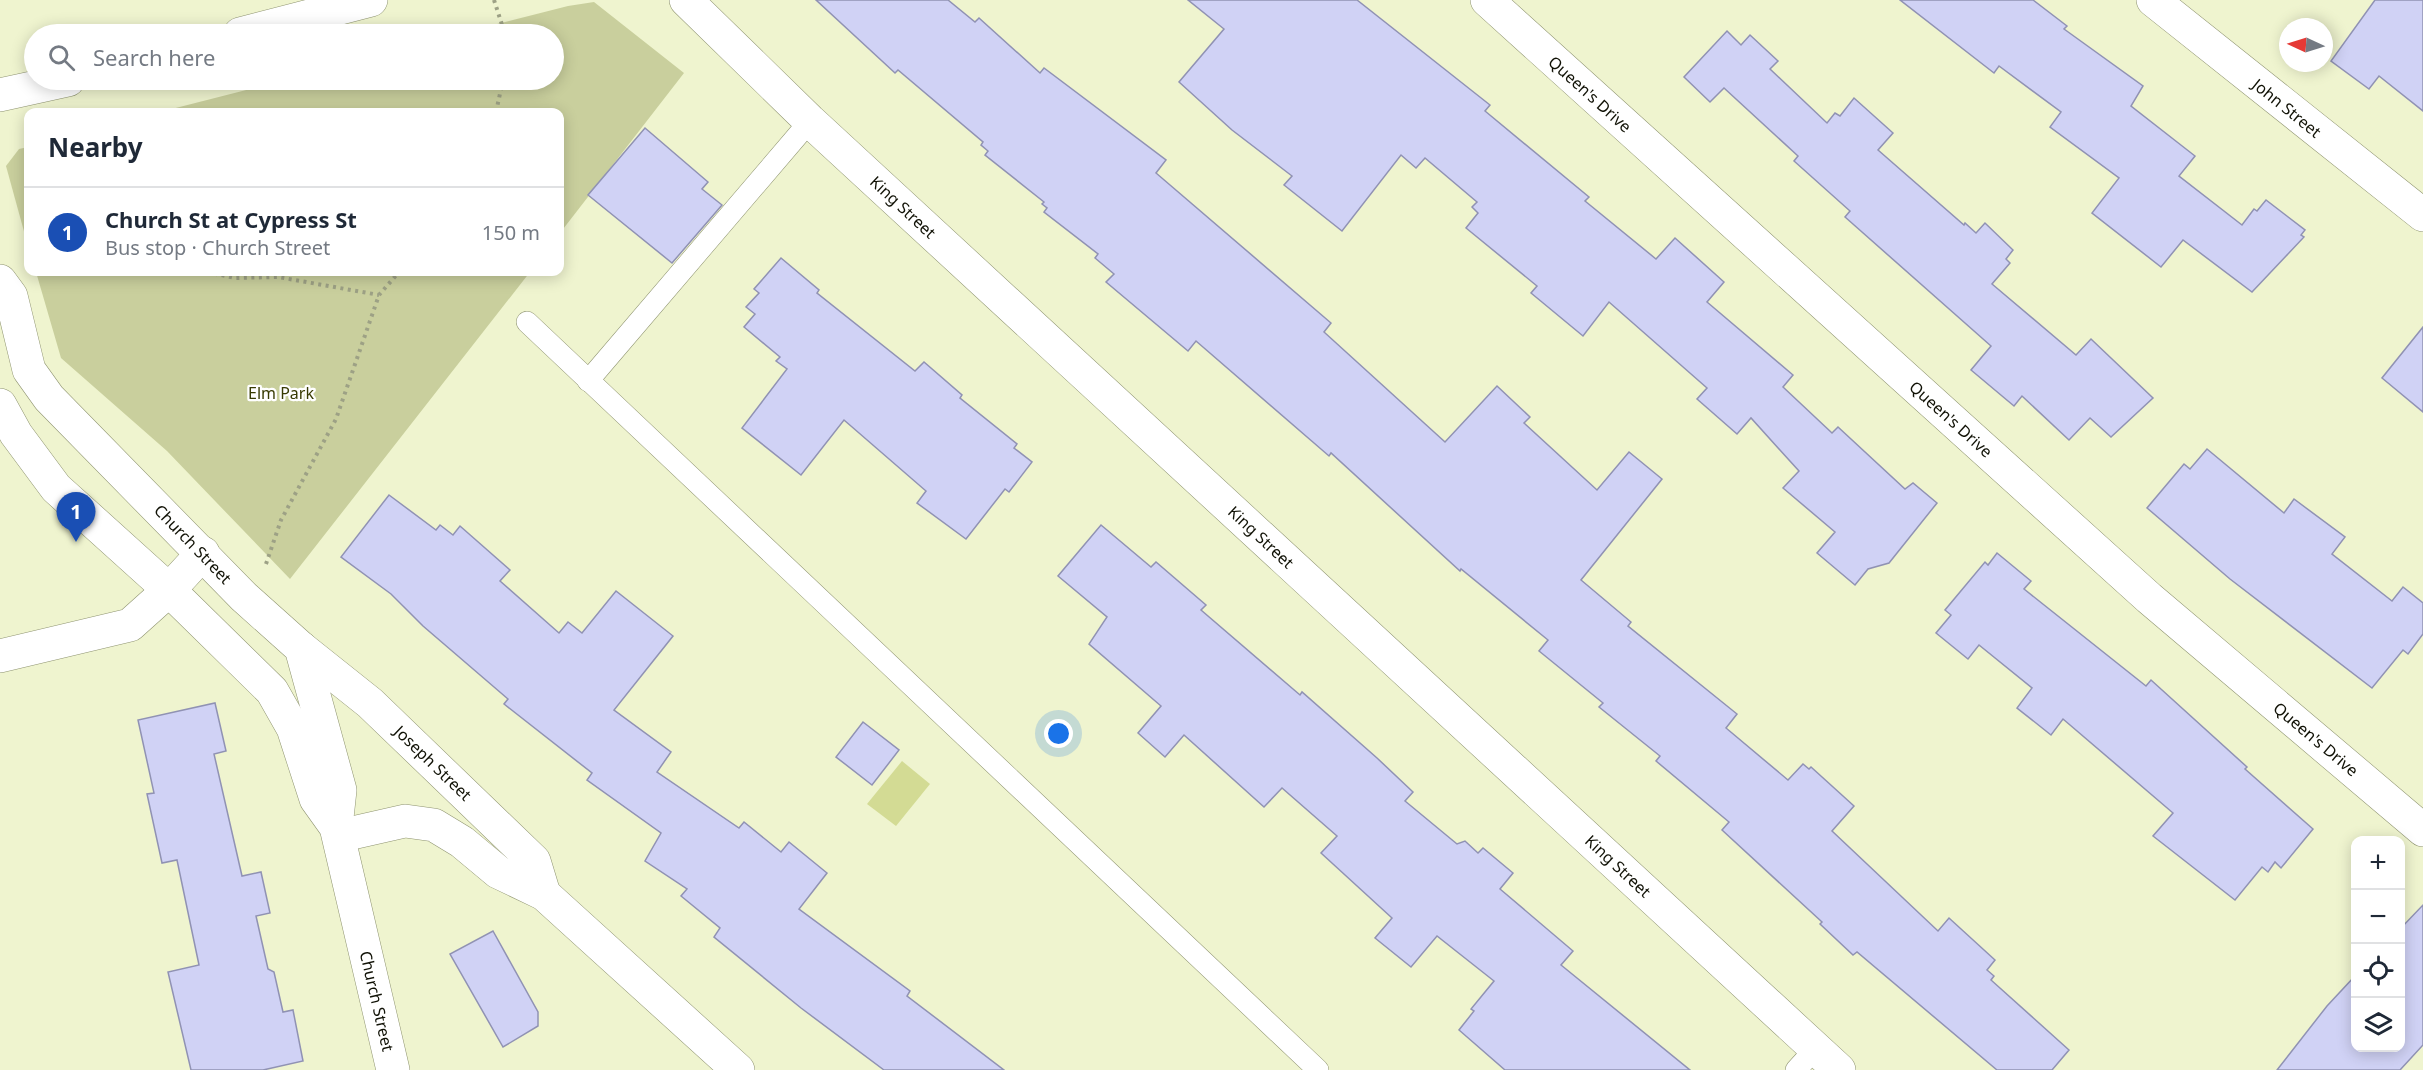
<!DOCTYPE html>
<html lang="en">
<head>
<meta charset="utf-8">
<style>
  :root { --surface:#fff; --page:#f2f2f3; --text:#1f2937; --muted:#747a83; --line:#e0e1e3; --accent:#5547bf }
  body { margin:0; font-family:"Noto Sans",sans-serif; background:var(--page); color:var(--text) }
  .controls { position:absolute; right:18px; bottom:18px; display:grid; overflow:hidden; border-radius:12px; box-shadow:0 3px 15px #0003 }
  .controls button { width:54px; height:54px; display:grid; place-items:center; padding:0; border:0; border-bottom:2px solid var(--line); background:var(--surface); color:var(--text); font:30px sans-serif }
  .compass { position:absolute; left:2279px; top:18px; width:54px; height:54px; border-radius:50%; background:var(--surface); box-shadow:0 3px 15px #0003; rotate:274deg }
  .you { position:absolute; left:1059px; top:734px; width:21px; height:21px; margin:-15px; border:4px solid #fff; border-radius:50%; background:#1a73e8; box-shadow:0 0 0 9px #1a73e833 }
  .badge { display:grid; place-items:center; width:39px; height:39px; border-radius:50%; background:var(--accent); color:#fff; font-size:20px; font-weight:700 }
  .pin { position:absolute; translate:-50% -50px; filter:drop-shadow(0 2px 3px #0008) }
  .pin::after { content:''; position:absolute; top:32px; width:21px; height:18px; background:inherit; clip-path:polygon(0 0,100% 0,50% 100%) }
  .list { margin:0; padding:0; list-style:none }
  h2 { display:flex; justify-content:space-between; align-items:center; height:78px; margin:0; padding:0 24px; font-size:26px }
  h2 small { font-size:20px; font-weight:400; color:var(--muted) }
  .list li { display:grid; grid-template-columns:39px 1fr auto; gap:18px; align-items:center; box-sizing:border-box; height:90px; padding:0 24px; border-top:2px solid var(--line) }
  .list b { display:block; font-size:22px; white-space:nowrap }
  .list p { margin:0; font-size:20px; white-space:nowrap; color:var(--muted) }
  .list em { font-size:20px; font-style:normal; color:var(--muted) }
  .icon { flex:none; width:33px; height:33px; fill:none; stroke:currentColor; stroke-width:2; stroke-linecap:round; stroke-linejoin:round }
  .map { position:relative; flex:none; width:2423px; height:1070px; overflow:hidden }
  .search { position:absolute; background:var(--surface); box-shadow:0 3px 15px #0003; left:24px; top:24px; width:540px; height:66px; display:flex; align-items:center; gap:15px; box-sizing:border-box; padding:0 21px; border-radius:33px; color:var(--muted); font-size:22px }
  .panel { position:absolute; background:var(--surface); box-shadow:0 3px 15px #0003; left:24px; top:108px; width:540px; height:168px; border-radius:12px }
  .map>svg:first-child { display:block }
  .green { fill:#c9cf9d }
  .water { fill:#d3db94 }
  .building { fill:#d0d2f5; stroke:#9092b3; stroke-width:1.5 }
  .lines { fill:none; stroke-linecap:round; stroke-linejoin:round }
  .lane-casing { stroke:#8f9471; stroke-width:22 }
  .street-casing { stroke:#8f9471; stroke-width:34 }
  .secondary-casing { stroke:#8f9471; stroke-width:34 }
  .path { stroke:#9da185; stroke-width:4; stroke-dasharray:3 4.5; stroke-linecap:butt }
  .lane { stroke:#fff; stroke-width:21 }
  .street { stroke:#fff; stroke-width:33 }
  .secondary { stroke:#fff; stroke-width:33 }
  .labels { text-anchor:middle; dominant-baseline:central; stroke-width:4.5; stroke-linejoin:round; paint-order:stroke }
  .street-label { font-size:16px; fill:#111206; stroke:#fff }
  .park-label { font-size:16px; fill:#383b03; stroke:#fff }
</style>
</head>
<body>
<div class="map">
<svg width="2423" height="1070" viewBox="0 0 2423 1070">
  <rect width="100%" height="100%" fill="#eff4cf"/>
  <g class="green">
    <polygon points="594,2 684,73 560,233 560,112 160,112 286,80 554,80 554,34 458,34 568,6"/>
    <polygon points="28,147 28,246 6,166 19,149"/>
    <polygon points="36,272 530,272 290,579 167,451 61,358"/>
  </g>
  <polygon class="water" points="902,761 930,784 896,826 867,804"/>
  <g class="building">
    <polygon points="816,0 948,0 975,22 979,18 1040,73 1044,68 1166,160 1156,173 1331,323 1324,332 1445,442 1497,386 1530,417 1524,423 1597,490 1629,452 1662,479 1581,580 1631,622 1628,626 1737,714 1726,728 1788,780 1803,764 1809,769 1811,767 1854,806 1832,831 1938,931 1949,918 1995,960 1987,970 1994,976 1991,980 2069,1050 2052,1070 1997,1070 1857,952 1853,955 1820,924 1822,922 1722,830 1729,822 1656,761 1660,756 1599,707 1603,703 1539,651 1548,640 1461,569 1460,571 1331,453 1329,456 1196,341 1188,351 1106,282 1114,274 1095,258 1098,254 1044,212 1047,208 1042,204 1044,202 985,155 988,151 981,145 983,142 898,70 895,73"/>
    <polygon points="1188,0 1357,0 1490,105 1485,111 1589,197 1585,201 1656,259 1675,238 1724,282 1707,302 1793,375 1783,387 1832,433 1838,427 1905,489 1913,483 1937,503 1889,563 1868,569 1855,585 1817,553 1835,532 1783,488 1799,471 1751,418 1737,434 1697,399 1707,388 1609,302 1583,336 1531,293 1537,286 1466,228 1478,213 1472,207 1477,202 1425,158 1416,168 1401,155 1342,231 1284,185 1292,176 1232,130 1179,82 1224,29"/>
    <polygon points="1900,0 2033,0 2067,26 2064,29 2143,86 2131,106 2195,156 2179,176 2242,225 2254,209 2257,211 2266,200 2305,230 2301,235 2304,237 2252,292 2183,240 2161,267 2092,213 2119,178 2050,127 2061,112 1999,66 1994,73"/>
    <polygon points="2375,0 2423,0 2423,111 2379,76 2369,89 2331,61"/>
    <polygon points="1727,31 1741,45 1750,35 1778,61 1770,69 1827,123 1835,113 1840,116 1854,98 1893,133 1878,150 1964,225 1965,223 1976,233 1985,223 2013,250 2006,259 2010,263 1992,284 2076,355 2091,339 2153,398 2111,437 2090,418 2069,440 2022,396 2014,406 1971,370 1991,346 1845,217 1850,211 1794,161 1798,156 1724,88 1710,102 1684,77"/>
    <polygon points="645,128 708,182 702,189 722,205 672,263 588,195"/>
    <polygon points="781,258 819,290 817,293 915,371 924,362 962,395 960,398 1017,444 1014,448 1032,462 1009,492 1005,489 966,539 917,503 926,491 844,420 801,475 742,428 787,369 776,361 780,357 744,327 755,314 746,307 759,293 754,289"/>
    <polygon points="2423,327 2423,412 2382,378"/>
    <polygon points="2207,449 2284,513 2294,499 2345,537 2332,554 2392,601 2403,587 2423,603 2423,634 2408,654 2403,650 2372,688 2230,579 2147,508 2184,464 2190,469"/>
    <polygon points="389,495 436,530 440,525 453,535 460,526 510,570 500,581 559,633 568,622 582,633 616,591 673,636 614,710 671,752 657,772 739,828 744,822 781,852 789,842 827,873 799,909 910,991 907,996 1004,1070 884,1070 801,1008 714,937 720,928 681,896 687,889 645,861 661,833 587,780 592,773 504,704 508,699 423,626 391,594 341,557"/>
    <polygon points="1101,525 1151,567 1156,562 1206,605 1201,610 1300,695 1302,692 1377,758 1413,792 1405,801 1457,844 1465,841 1478,853 1483,848 1513,873 1500,889 1573,951 1561,965 1690,1070 1505,1070 1459,1030 1474,1011 1471,1009 1494,981 1437,936 1411,967 1375,938 1392,918 1321,853 1337,836 1282,788 1264,807 1184,735 1165,757 1138,733 1161,706 1089,644 1107,617 1058,576"/>
    <polygon points="1997,553 2031,581 2024,589 2146,686 2151,680 2247,767 2245,769 2313,829 2281,868 2275,862 2268,872 2262,867 2235,900 2153,836 2173,813 2063,719 2051,735 2017,708 2032,688 1979,645 1968,659 1936,633 1951,615 1945,610 1985,562 1988,565"/>
    <polygon points="215,703 226,751 214,754 242,876 261,872 270,913 256,916 268,969 274,972 283,1012 293,1010 303,1061 263,1070 191,1070 168,972 199,965 177,860 162,863 147,794 154,793 138,720"/>
    <polygon points="863,722 899,750 872,785 836,757"/>
    <polygon points="2423,905 2423,1045 2400,1070 2277,1070 2327,1006 2355,976 2355,1047 2400,1047 2400,929"/>
    <polygon points="493,931 538,1012 538,1026 503,1047 450,954"/>
  </g>
  <g class="lines">
    <defs>
      <g id="lane">
        <polyline points="527,322 1318,1070"/>
        <polyline points="588,381 810,121"/>
        <polyline points="1796,1070 1816,1048"/>
      </g>
      <g id="street">
        <polyline points="686,0 810,121 1839,1070"/>
        <polyline points="1487,0 2149,598 2423,830"/>
        <polyline points="2153,0 2423,215"/>
        <polyline points="240,34 371,0"/>
        <polyline points="0,95 68,80"/>
        <polyline points="301,648 370,703 534,861 544,894"/>
        <polyline points="0,656 130,625 169,590 203,553"/>
        <polyline points="339,836 405,821 434,825 462,842 498,872 544,894 738,1070"/>
      </g>
      <g id="secondary">
        <polyline points="0,281 11,296 29,370 49,398 244,597 301,648 340,790 336,827"/>
        <polyline points="0,405 16,434 56,488 169,590 272,691 293,728 316,799 336,827 393,1070"/>
      </g>
    </defs>
    <use href="#lane" class="lane-casing"/>
    <use href="#street" class="street-casing"/>
    <use href="#secondary" class="secondary-casing"/>
    <g class="path">
      <polyline points="494,0 505,34"/>
      <polyline points="496,112 503,80"/>
      <polyline points="207,272 235,278 278,277 379,295"/>
      <polyline points="266,564 281,520 336,419 379,295 399,272"/>
    </g>
    <use href="#lane" class="lane"/>
    <use href="#street" class="street"/>
    <use href="#secondary" class="secondary"/>
  </g>
  <g class="labels">
    <g class="street-label">
      <text transform="translate(1590 94) rotate(42)">Queen's Drive</text>
      <text transform="translate(2287 108) rotate(39)">John Street</text>
      <text transform="translate(903 207) rotate(43)">King Street</text>
      <text transform="translate(1951 419) rotate(42)">Queen's Drive</text>
      <text transform="translate(1261 537) rotate(43)">King Street</text>
      <text transform="translate(193 544) rotate(46)">Church Street</text>
      <text transform="translate(2316 739) rotate(40)">Queen's Drive</text>
      <text transform="translate(433 763) rotate(44)">Joseph Street</text>
      <text transform="translate(1618 866) rotate(43)">King Street</text>
      <text transform="translate(377 1001) rotate(77)">Church Street</text>
    </g>
    <g class="park-label">
      <text x="281" y="393">Elm Park</text>
    </g>
  </g>
</svg>
<div class="controls">
<button>+</button>
<button>−</button>
<button><svg class="icon" aria-label="locate" viewBox="0 0 24 24"><circle cx="12" cy="12" r="6"/><path d="M12 2v4M12 18v4M2 12h4M18 12h4"/></svg></button>
<button><svg class="icon" aria-label="layers" viewBox="0 0 24 24"><path d="M12 4l9 5-9 5-9-5zM3 14l9 5 9-5"/></svg></button>
</div>
<svg class="compass" viewBox="-18 -18 36 36"><path d="M0-13l5 13h-10z" fill="#e53935"/><path d="M0 13l5-13h-10z" fill="#747a83"/></svg>
<div class="you"></div>
<div class="pin badge" style="left:76px;top:542px;background:#1a4fb4">1</div>
<div class="search"><svg class="icon" aria-label="search" viewBox="0 0 24 24"><circle cx="10" cy="10" r="6"/><path d="M15 15l6 6"/></svg>Search here</div>
<section class="panel">
<h2>Nearby<small></small></h2>
<ul class="list">
<li><span class="badge" style="background:#1a4fb4">1</span><div><b>Church St at Cypress St</b><p>Bus stop · Church Street</p></div><em>150 m</em></li>
</ul>
</section>
</div>
</body>
</html>
